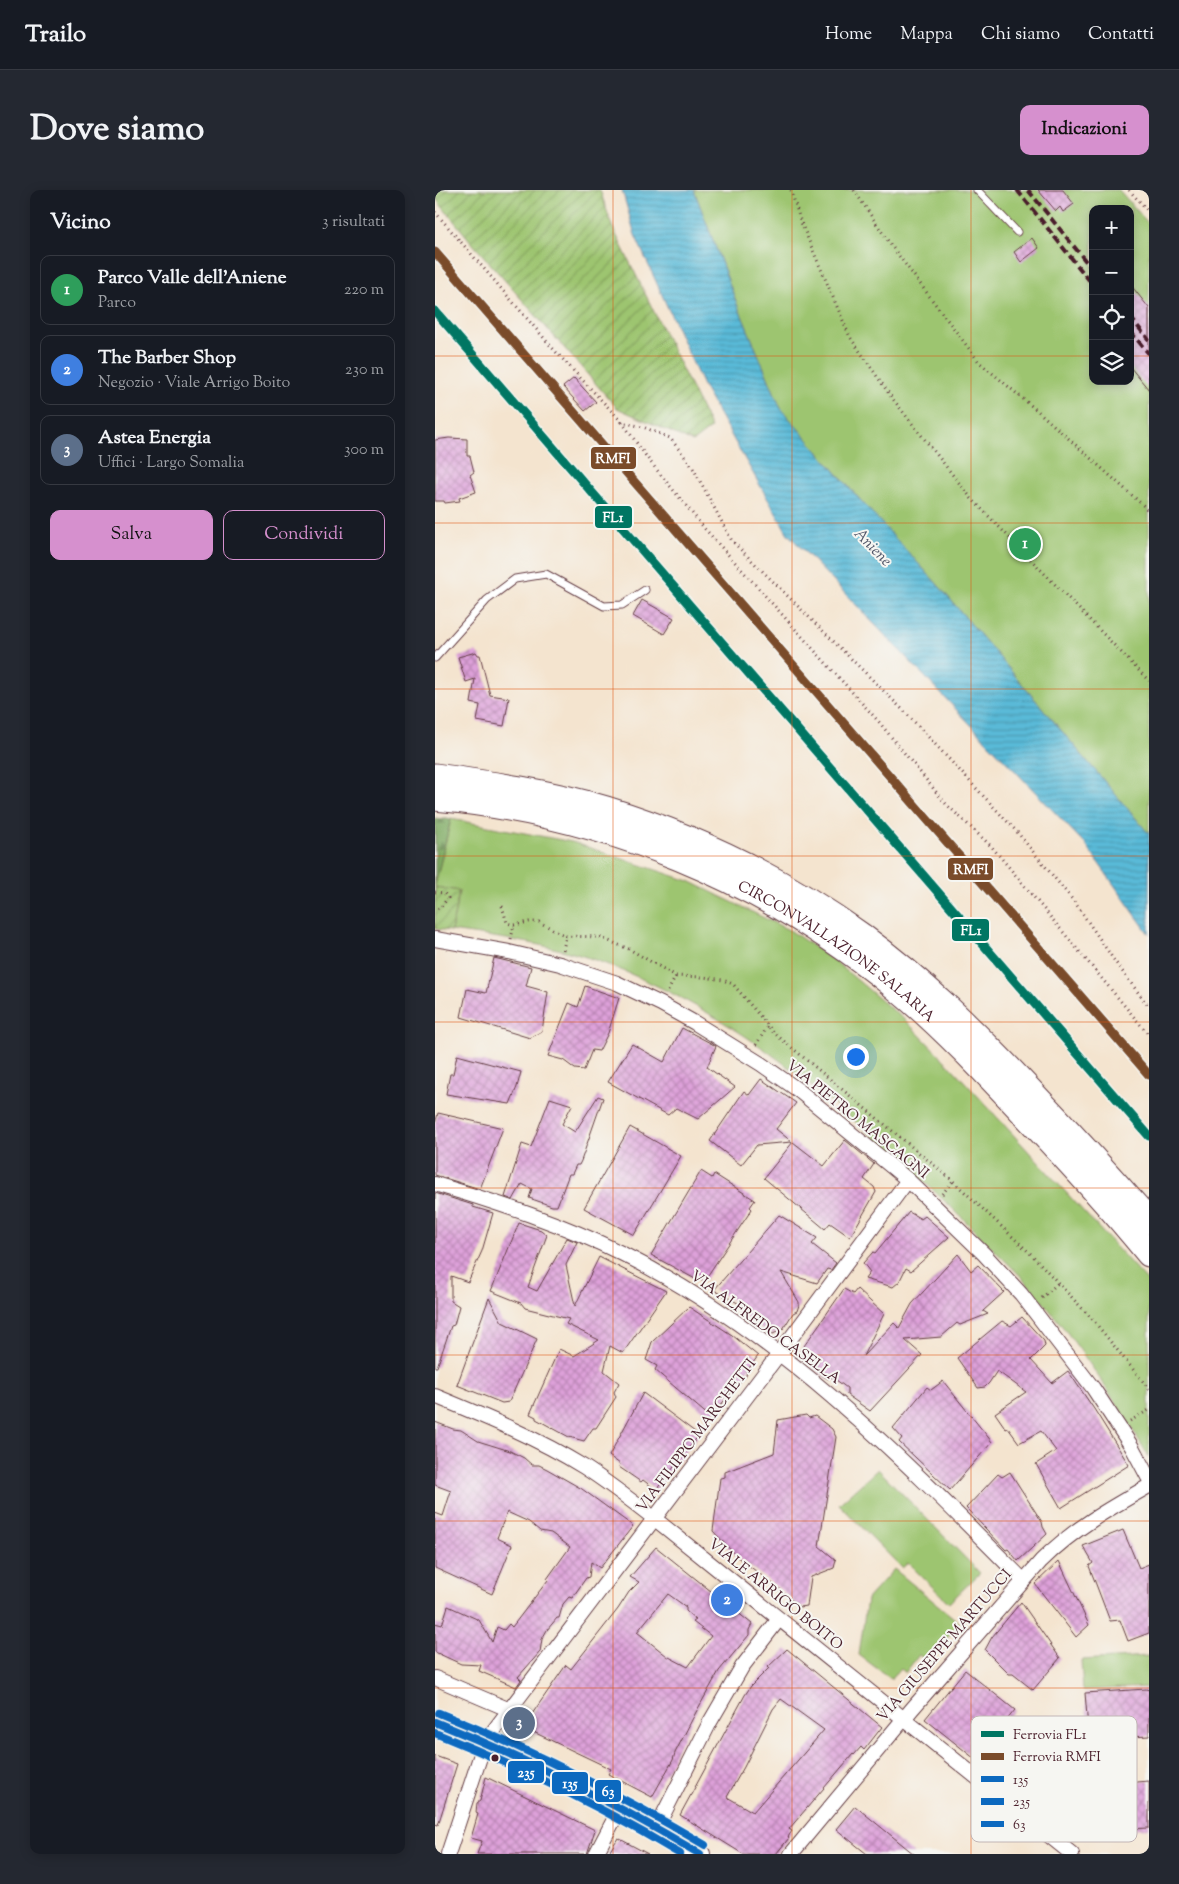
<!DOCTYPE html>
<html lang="it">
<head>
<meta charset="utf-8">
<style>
  :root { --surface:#171b24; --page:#242831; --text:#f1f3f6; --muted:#9ea1a6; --line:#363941; --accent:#d690ce }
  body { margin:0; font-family:"Sorts Mill Goudy",serif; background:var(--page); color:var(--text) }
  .controls { position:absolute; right:15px; top:15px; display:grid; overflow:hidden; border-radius:10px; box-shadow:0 2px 12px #0003 }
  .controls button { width:45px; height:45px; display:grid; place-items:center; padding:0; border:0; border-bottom:1px solid var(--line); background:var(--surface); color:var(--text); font:25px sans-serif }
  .you { position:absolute; left:420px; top:866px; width:18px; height:18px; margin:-12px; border:4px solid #fff; border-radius:50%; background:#1a73e8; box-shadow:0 0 0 8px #1a73e833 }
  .badge { display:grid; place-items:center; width:32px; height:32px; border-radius:50%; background:var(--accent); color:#fff; font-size:16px; font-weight:700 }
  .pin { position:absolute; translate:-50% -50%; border:2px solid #fff; box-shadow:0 1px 5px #0006 }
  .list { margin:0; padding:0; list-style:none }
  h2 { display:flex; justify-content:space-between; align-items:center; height:65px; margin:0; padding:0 20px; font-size:21px }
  h2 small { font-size:16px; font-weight:400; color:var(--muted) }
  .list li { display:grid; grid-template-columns:32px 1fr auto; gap:15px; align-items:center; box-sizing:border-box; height:70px; margin:0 10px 10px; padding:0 10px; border:1px solid var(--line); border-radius:10px }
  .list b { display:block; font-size:19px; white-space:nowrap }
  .list p { margin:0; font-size:16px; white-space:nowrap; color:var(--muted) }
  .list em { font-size:16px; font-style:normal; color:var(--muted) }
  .actions { display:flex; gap:10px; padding:15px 20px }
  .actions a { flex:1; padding:11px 0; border:1px solid var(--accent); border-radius:10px; text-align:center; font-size:18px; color:var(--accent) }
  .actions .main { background:var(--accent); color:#111 }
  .icon { flex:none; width:28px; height:28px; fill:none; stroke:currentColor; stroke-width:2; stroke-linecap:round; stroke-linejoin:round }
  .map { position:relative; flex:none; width:714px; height:1664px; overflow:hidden; border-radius:10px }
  header { display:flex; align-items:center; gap:30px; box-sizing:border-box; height:70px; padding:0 25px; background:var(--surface); border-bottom:1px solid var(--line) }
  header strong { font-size:24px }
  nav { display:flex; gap:28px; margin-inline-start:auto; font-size:18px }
  .intro { display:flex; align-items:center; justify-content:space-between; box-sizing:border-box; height:120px; padding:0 30px }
  h1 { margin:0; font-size:35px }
  .button { padding:12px 22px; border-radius:10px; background:var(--accent); color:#111; font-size:18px; font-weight:700 }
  main { display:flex; gap:30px; padding:0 30px }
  aside { flex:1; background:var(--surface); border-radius:10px; box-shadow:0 2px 12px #0003 }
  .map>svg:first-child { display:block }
  .green { fill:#9dc570; stroke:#74724e; fill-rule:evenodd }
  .forest { fill:url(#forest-firs); stroke:#646446 }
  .garden { fill:url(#garden-furrows); stroke:#74724e }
  .water { fill:url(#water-rules); stroke:#526c82 }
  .building { fill:url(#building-cross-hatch); fill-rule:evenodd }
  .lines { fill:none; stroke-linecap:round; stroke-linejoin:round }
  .lane-casing { stroke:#643d44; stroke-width:9 }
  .street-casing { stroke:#643d44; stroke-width:16 }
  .secondary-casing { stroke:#643d44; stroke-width:22 }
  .highway-casing { stroke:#643d44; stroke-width:27 }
  .path { stroke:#643d44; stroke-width:3; stroke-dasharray:1 4; stroke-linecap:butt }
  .lane { stroke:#fff; stroke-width:7 }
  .street { stroke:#fff; stroke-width:14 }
  .secondary { stroke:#fff; stroke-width:20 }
  .highway { stroke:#fff; stroke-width:25 }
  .rail { stroke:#4a1f2b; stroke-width:4; stroke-dasharray:8 4; stroke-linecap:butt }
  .bus-1-casing { stroke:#f6f6f2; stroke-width:11 }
  .bus-2-casing { stroke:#f6f6f2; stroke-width:11 }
  .bus-3-casing { stroke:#f6f6f2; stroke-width:11 }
  .bus-1 { stroke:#0c69bf; stroke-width:8 }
  .bus-2 { stroke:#0c69bf; stroke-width:8 }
  .bus-3 { stroke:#0c69bf; stroke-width:8 }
  .rail-1-casing { stroke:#f6f6f2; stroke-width:12 }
  .rail-2-casing { stroke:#f6f6f2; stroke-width:12 }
  .rail-1 { stroke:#007663; stroke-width:9 }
  .rail-2 { stroke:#7a4b2a; stroke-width:9 }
  .grid { fill:none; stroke:#e0560e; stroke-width:1; stroke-opacity:0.55 }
  .bus-dot { fill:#4a1f2b; stroke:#f6f6f2; stroke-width:2 }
  .labels { text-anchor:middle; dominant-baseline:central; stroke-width:4; stroke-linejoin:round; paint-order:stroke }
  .street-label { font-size:15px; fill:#4a1f2b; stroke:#f6f6f2 }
  .water-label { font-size:16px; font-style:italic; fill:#505568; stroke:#f6f6f2 }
  .key { fill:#f6f6f2; stroke:#c2b6b6; stroke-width:1 }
  .key-label { font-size:14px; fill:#4a1f2b }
  .line-badge { stroke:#f6f6f2; stroke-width:2 }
  .badge-label { font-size:14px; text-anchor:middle; font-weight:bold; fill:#fff }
</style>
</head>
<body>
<header>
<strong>Trailo</strong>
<nav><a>Home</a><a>Mappa</a><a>Chi siamo</a><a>Contatti</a></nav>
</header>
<div class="intro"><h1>Dove siamo</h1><a class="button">Indicazioni</a></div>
<main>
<aside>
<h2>Vicino<small>3 risultati</small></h2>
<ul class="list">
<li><span class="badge" style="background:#2e9e5b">1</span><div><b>Parco Valle dell'Aniene</b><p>Parco</p></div><em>220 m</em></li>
<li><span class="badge" style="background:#3f7fe0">2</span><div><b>The Barber Shop</b><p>Negozio · Viale Arrigo Boito</p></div><em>230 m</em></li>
<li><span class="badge" style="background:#5c6f8a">3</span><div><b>Astea Energia</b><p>Uffici · Largo Somalia</p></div><em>300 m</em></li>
</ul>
<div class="actions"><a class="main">Salva</a><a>Condividi</a></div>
</aside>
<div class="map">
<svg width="714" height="1664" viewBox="0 0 714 1664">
  <defs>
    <pattern id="forest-firs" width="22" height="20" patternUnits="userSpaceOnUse" patternTransform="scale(1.25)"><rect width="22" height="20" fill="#7eaa62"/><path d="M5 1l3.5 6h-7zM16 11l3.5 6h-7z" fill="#698a51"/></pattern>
    <pattern id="garden-furrows" width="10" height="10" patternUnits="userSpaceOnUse" patternTransform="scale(1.25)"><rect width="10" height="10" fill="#9dc570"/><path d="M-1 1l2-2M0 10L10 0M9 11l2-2" fill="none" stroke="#829f5c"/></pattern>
    <pattern id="water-rules" width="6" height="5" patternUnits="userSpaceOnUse" patternTransform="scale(1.25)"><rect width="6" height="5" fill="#5abad8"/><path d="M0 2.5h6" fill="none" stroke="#4c97af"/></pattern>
    <pattern id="building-cross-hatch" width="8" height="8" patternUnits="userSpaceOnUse" patternTransform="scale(1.25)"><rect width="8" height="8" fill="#dea1da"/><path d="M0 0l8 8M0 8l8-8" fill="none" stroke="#b683b1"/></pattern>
  </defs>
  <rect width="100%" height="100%" fill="#f6f6f2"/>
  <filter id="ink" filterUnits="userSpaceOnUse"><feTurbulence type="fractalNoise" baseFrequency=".02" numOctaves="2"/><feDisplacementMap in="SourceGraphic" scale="10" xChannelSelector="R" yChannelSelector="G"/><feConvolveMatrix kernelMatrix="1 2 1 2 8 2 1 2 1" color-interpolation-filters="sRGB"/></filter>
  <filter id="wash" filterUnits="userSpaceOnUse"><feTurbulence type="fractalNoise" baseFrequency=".0096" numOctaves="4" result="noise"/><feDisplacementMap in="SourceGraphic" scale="20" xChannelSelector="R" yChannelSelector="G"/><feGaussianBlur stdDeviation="1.12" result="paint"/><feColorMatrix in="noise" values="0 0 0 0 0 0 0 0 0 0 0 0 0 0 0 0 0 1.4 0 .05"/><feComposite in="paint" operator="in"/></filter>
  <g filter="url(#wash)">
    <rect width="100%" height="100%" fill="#f4e4cf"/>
    <g class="green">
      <path d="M259,0H684L714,34V644L503,395L427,312L346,219L302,114ZM658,19H695V191H658Z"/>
      <path d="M16,629L137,652L254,691L356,741L402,773L471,831L518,879L714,1093V1267C679,1208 642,1151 597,1099C584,1083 568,1069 553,1054C500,999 444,950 384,902C374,895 366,886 356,879C298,834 231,796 163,771C116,754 65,748 16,741L24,701L0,697V695Z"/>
      <polygon points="443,1279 545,1383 514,1413 473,1373 467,1378 404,1314"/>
      <polygon points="459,1379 525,1433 492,1471 484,1465 470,1483 465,1479 456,1489 424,1465 432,1409"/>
      <polygon points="714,1466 714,1497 648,1500 646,1470"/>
    </g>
    <polygon class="forest" points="0,629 16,629 0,695"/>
    <g class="garden">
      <polygon points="0,0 165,0 177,36 276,238 258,252 182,218 37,53 0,8"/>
      <polygon points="0,697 24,701 16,741 0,739"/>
    </g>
    <polygon class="water" points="187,0 259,0 302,114 346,219 427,312 503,395 714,644 714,744 650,654 353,344 269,198 200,45"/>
    <g id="blocks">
      <g class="building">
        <polygon points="603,0 628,0 639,14 628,22 625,17 621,21"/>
        <polygon points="597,48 604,58 586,72 579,62"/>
        <polygon points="695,94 714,118 714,200 695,177"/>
        <polygon points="139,188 161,212 150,221 128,197"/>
        <polygon points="14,248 32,249 32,266 35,266 39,282 35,285 41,302 24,308 25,311 10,313 9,311 0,311 0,250"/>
        <polygon points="207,410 239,428 229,444 198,426"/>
        <polygon points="41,462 43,465 45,465 55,505 74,508 69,536 42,531 45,515 36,513 40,489 31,492 23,467"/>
        <polygon points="59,768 96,777 91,796 113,802 107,841 95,848 26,827 32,799 51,803"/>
        <polygon points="150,796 184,808 173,843 164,861 157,860 149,880 140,879 128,870 113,866 134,813 143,817"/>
        <polygon points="247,838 281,856 272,877 300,897 263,929 241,918 233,925 173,892 197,854 229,872"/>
        <polygon points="22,865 86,882 82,897 75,914 11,904 15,884 18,884"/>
        <polygon points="326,889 361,913 341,939 357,952 322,955 306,975 275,951 309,901 314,905"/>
        <polygon points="163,906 168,908 146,971 144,975 141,975 137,984 134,984 122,1016 117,1016 94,1008 97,999 87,994 78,1010 70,1007 87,954 96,957 115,908 137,915 127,934 140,942"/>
        <polygon points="3,923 68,938 45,999 0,985 0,934"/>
        <polygon points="195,937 246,966 199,1045 149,1018"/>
        <polygon points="410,950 439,974 429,989 439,997 441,1002 415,1047 395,1033 390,1039 329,988 358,952 389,976"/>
        <polygon points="266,981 277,988 279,984 320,1010 315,1017 317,1019 269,1091 264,1088 262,1090 216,1065"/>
        <polygon points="0,1003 38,1015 38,1017 58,1023 47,1061 33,1092 16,1086 16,1111 24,1116 19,1135 16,1136 2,1177 0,1177"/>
        <polygon points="474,1022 486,1029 490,1026 514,1047 476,1081 471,1078 464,1092 458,1097 430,1089 435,1082 428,1073 438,1062 440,1063"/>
        <polygon points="344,1025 382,1048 377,1054 401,1073 396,1080 392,1079 382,1093 346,1082 364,1112 364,1115 362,1121 358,1123 348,1139 338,1144 332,1142 306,1124 310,1117 279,1100"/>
        <polygon points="84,1033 106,1040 112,1045 93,1097 102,1101 132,1048 142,1052 131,1075 140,1116 164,1067 231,1101 188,1163 175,1156 169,1181 184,1193 179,1202 181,1207 161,1238 158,1238 149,1251 134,1247 101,1229 101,1227 95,1224 124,1159 139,1166 164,1150 131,1134 134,1129 90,1118 86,1113 56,1101"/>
        <polygon points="523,1064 536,1081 543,1075 569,1102 548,1121 553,1124 525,1135 522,1133 506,1147 470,1150 487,1165 435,1221 412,1205 412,1198 397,1187 393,1189 362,1166 409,1099 418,1104 422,1099 449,1124 428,1166 459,1133 464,1138 477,1114"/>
        <polygon points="54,1108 67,1132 102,1149 74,1212 67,1213 22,1195"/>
        <polygon points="254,1117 297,1145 323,1166 312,1181 311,1186 275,1227 220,1180 222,1176 211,1170 217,1152"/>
        <polygon points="587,1127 609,1151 610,1156 596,1170 617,1193 633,1181 659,1219 694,1275 626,1318 601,1274 621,1261 606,1241 584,1253 573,1238 571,1239 560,1223 591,1202 562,1181 554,1193 550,1197 543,1198 522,1168 567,1131 576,1136"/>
        <polygon points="508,1191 557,1252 515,1300 464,1252 467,1248 458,1238 492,1197 496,1200"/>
        <polygon points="208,1203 264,1245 221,1300 208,1290 206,1292 184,1277 185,1274 174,1266"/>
        <polygon points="371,1225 374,1228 380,1226 397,1239 401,1247 384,1356 401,1370 399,1378 376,1387 372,1416 364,1417 346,1400 301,1366 278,1341 285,1288 290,1287 290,1282 339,1263 343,1230"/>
        <polygon points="0,1232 18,1239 26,1240 43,1251 75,1261 89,1268 97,1275 104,1275 112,1279 147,1299 198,1336 165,1378 156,1372 154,1387 151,1388 137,1408 134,1407 128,1414 124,1428 122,1428 112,1440 107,1449 105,1462 83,1487 86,1490 81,1497 44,1481 46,1475 26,1474 0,1462 0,1433 7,1435 13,1416 44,1430 57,1452 62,1437 69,1440 74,1434 77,1437 113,1390 112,1389 135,1357 116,1343 105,1341 94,1332 72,1322 62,1348 77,1355 57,1404 0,1378 0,1323 8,1326 16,1301 0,1295"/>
        <polygon points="575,1282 607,1332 608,1337 612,1344 583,1371 573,1359 571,1360 531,1318 563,1284 567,1287"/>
        <polygon points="688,1340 704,1378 714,1374 714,1443 693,1451 685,1430 675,1431 654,1376 658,1373 648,1356"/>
        <path d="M221,1357L317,1434L314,1440V1445L284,1481L260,1524L240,1563L238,1570L217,1607L173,1584L176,1579L88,1537L131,1475L136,1479L183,1419L194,1402L204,1392L195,1387ZM233,1404L251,1417V1421L261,1430L258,1432L276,1446L253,1477L232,1466L202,1442Z"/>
        <polygon points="624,1371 654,1435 641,1447 600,1394"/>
        <polygon points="586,1412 625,1468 598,1500 578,1484 574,1484 550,1460 557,1447"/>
        <path d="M352,1459L447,1537L429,1560L426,1557L419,1565L418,1564L354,1639L357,1641L353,1647L354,1648L341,1664H308L245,1625L310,1505L316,1496L334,1478L333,1477ZM346,1509L389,1540L318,1622L292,1607L309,1577L338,1519Z"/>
        <polygon points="530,1480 580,1520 540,1569 490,1529"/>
        <polygon points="711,1499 714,1500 714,1546 676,1548 676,1537 653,1538 650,1503"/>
        <polygon points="0,1566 22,1574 3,1635 0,1634"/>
        <polygon points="51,1587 160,1640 152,1664 42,1664 47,1651 36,1648 43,1624 41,1623 42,1613 45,1611"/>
        <polygon points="714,1591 714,1638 693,1639 689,1593"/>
        <polygon points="420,1616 479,1664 432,1664 401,1639"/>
        <polygon points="183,1648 213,1664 173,1664"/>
      </g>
    </g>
  </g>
  <g filter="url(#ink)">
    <use href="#blocks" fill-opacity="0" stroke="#643d44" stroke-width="1"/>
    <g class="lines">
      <defs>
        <g id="lane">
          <polyline points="542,0 582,42"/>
          <polyline points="0,468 52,410 80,389 111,384 169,416 187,415 210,400"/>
        </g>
        <g id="street">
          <polyline points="0,749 74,762 125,774 182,793 226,814 260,833 326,874 363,900 473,990 549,1064 586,1104 658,1198 697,1257 714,1289"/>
          <path d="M0,994C64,1013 128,1034 188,1064C344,1142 467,1268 588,1390"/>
          <path d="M0,1206C51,1227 102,1248 149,1277C174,1293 197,1311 220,1329L637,1664"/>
          <polyline points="0,1488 75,1520"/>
          <polyline points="222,1637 275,1532 307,1477 344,1429"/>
          <polyline points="13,1664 50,1552 344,1164 473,990"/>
          <polyline points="161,1664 185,1618"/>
          <path d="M356,1664L477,1519L606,1371C638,1339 675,1318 714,1296"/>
        </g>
        <path id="secondary" d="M0,1532C92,1567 181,1613 265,1664"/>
        <g id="highway">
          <path d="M0,586C58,594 115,602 171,619C262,647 350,690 427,746C487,790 540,842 591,896C633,940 674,985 714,1031"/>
          <path id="s1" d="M0,608C168,623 330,690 460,797C508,837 551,883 594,929C635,973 676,1017 714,1064"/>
        </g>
      </defs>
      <use href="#lane" class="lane-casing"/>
      <use href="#street" class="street-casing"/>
      <use href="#secondary" class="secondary-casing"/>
      <use href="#highway" class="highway-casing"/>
      <g class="path">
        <polyline points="356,0 365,30 415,147 457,208 536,308 714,491"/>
        <polyline points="419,0 455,54 544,172 605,223 710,317 714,322"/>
        <polyline points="694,0 714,22"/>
        <polyline points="0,22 121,162 187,232 208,237 235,248 257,276 297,351 471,523 582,642 641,714 681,773 714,817"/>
        <polyline points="187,232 213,269 270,339 444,532 511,614 557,657 714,845"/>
        <polyline points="0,702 9,703 13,708 5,718 0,719"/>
        <polyline points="67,716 72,733 79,735 94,732 104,732 131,746 164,747 194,759 241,786 269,787 288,790 298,794 339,843 518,991 598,1066 658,1130 714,1199"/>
        <polyline points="76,749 79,735"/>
        <polyline points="128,760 131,746"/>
        <polyline points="233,801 241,786"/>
        <polyline points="321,855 333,836"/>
        <polyline points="507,1004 518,991"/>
        <polyline points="607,1108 623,1093"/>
        <polyline points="695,1231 714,1220"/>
      </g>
      <use href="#lane" class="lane"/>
      <use href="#street" class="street"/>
      <use href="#secondary" class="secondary"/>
      <use href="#highway" class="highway"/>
      <g class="rail">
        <polyline points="582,0 658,95"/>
        <polyline points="593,0 658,80"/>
        <polyline points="695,127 714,150"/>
        <polyline points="695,141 714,164"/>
      </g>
      <defs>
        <path id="bus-1" d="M0,1532C92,1569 180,1613 265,1664"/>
        <path id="bus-2" d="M0,1543C85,1577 167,1617 245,1664"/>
        <path id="bus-3" d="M4,1523C96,1560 184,1604 270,1655"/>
      </defs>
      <use href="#bus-1" class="bus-1-casing"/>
      <use href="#bus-2" class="bus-2-casing"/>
      <use href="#bus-3" class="bus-3-casing"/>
      <use href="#bus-1" class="bus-1"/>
      <use href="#bus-2" class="bus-2"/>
      <use href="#bus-3" class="bus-3"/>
      <defs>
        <polyline id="rail-1" points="0,121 714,946"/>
        <polyline id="rail-2" points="0,62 714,885"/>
      </defs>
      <use href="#rail-1" class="rail-1-casing"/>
      <use href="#rail-2" class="rail-2-casing"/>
      <use href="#rail-1" class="rail-1"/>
      <use href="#rail-2" class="rail-2"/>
    </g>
  </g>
  <path class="grid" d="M178,0V1664M357,0V1664M536,0V1664M0,166H658M695,166H714M0,333H714M0,499H714M0,666H714M0,832H714M0,998H714M0,1165H714M0,1331H714M0,1498H714"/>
  <circle class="bus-dot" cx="60" cy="1568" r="4.5"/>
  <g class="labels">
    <g class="street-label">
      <text stroke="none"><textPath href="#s1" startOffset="436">CIRCONVALLAZIONE SALARIA</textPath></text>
      <text transform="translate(422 930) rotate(39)">VIA PIETRO MASCAGNI</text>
      <text transform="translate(330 1138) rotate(36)">VIA ALFREDO CASELLA</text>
      <text transform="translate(262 1246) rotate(-53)">VIA FILIPPO MARCHETTI</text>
      <text transform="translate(340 1405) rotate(39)">VIALE ARRIGO BOITO</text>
      <text transform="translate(510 1456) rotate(-49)">VIA GIUSEPPE MARTUCCI</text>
    </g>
    <g class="water-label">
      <text transform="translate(437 358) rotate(46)">Aniene</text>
    </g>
  </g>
  <rect x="536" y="1526" width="166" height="126" rx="8" class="key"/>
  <rect x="546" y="1541" width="23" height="6" fill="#007663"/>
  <rect x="546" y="1563" width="23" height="7" fill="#7a4b2a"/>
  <rect x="546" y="1586" width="23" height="6" fill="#0c69bf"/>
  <rect x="546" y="1608" width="23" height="7" fill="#0c69bf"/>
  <rect x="546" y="1631" width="23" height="6" fill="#0c69bf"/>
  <g class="key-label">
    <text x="578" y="1549">Ferrovia FL1</text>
    <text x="578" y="1571">Ferrovia RMFI</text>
    <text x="578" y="1594">135</text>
    <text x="578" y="1616">235</text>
    <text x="578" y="1639">63</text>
  </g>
  <g class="line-badge">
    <rect x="155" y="256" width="47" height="24" rx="5" fill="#7a4b2a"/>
    <rect x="159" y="315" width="39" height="24" rx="5" fill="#007663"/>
    <rect x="512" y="667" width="47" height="24" rx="5" fill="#7a4b2a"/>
    <rect x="516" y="728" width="39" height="24" rx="5" fill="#007663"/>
    <rect x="72" y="1570" width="38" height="24" rx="5" fill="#0c69bf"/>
    <rect x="116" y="1581" width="38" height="24" rx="5" fill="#0c69bf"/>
    <rect x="159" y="1589" width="28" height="24" rx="5" fill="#0c69bf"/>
  </g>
  <g class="badge-label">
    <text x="178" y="273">RMFI</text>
    <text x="178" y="332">FL1</text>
    <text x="536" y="684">RMFI</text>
    <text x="536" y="745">FL1</text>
    <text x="91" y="1587">235</text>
    <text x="135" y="1598">135</text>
    <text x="173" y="1606">63</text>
  </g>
</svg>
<div class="controls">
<button>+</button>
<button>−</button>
<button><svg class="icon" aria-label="locate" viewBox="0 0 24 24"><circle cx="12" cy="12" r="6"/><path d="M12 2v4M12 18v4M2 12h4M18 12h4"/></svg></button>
<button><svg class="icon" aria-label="layers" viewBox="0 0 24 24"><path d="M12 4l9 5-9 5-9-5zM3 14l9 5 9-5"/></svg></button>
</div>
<div class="you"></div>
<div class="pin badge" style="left:590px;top:354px;background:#2e9e5b">1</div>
<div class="pin badge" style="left:292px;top:1410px;background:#3f7fe0">2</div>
<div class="pin badge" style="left:84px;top:1533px;background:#5c6f8a">3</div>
</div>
</main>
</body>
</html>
